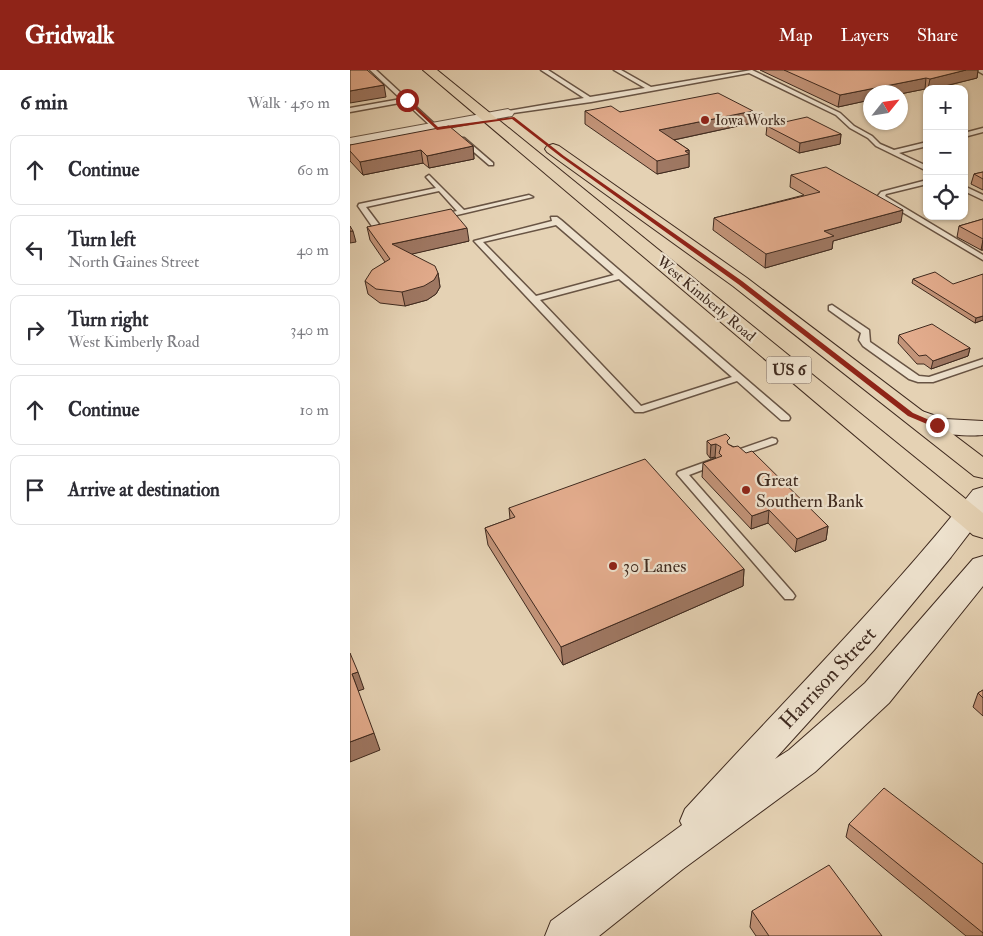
<!DOCTYPE html>
<html lang="en">
<head>
<meta charset="utf-8">
<style>
  :root { --surface:#fff; --page:#f7f7f7; --text:#2b2b33; --muted:#7c7c81; --line:#e1e1e2; --accent:#8f2418 }
  body { margin:0; font-family:"IM FELL Double Pica",serif; background:var(--page); color:var(--text) }
  .controls { position:absolute; right:15px; top:15px; display:grid; overflow:hidden; border-radius:10px; box-shadow:0 1px 4px #0004 }
  .controls button { width:45px; height:45px; display:grid; place-items:center; padding:0; border:0; border-bottom:1px solid var(--line); background:var(--surface); color:var(--text); font:25px sans-serif }
  .compass { position:absolute; left:513px; top:15px; width:45px; height:45px; border-radius:50%; background:var(--surface); box-shadow:0 1px 4px #0004; rotate:60deg }
  .stop { position:absolute; width:15px; height:15px; margin:-11px; border:4px solid #8f2418; border-radius:50%; background:#fff }
  .stop.end { background:#8f2418; border-color:#fff; box-shadow:0 1px 5px #0008 }
  .list { margin:0; padding:0; list-style:none }
  h2 { display:flex; justify-content:space-between; align-items:center; height:65px; margin:0; padding:0 20px; font-size:21px }
  h2 small { font-size:16px; font-weight:400; color:var(--muted) }
  .list li { display:grid; grid-template-columns:32px 1fr auto; gap:15px; align-items:center; box-sizing:border-box; height:70px; margin:0 10px 10px; padding:0 10px; border:1px solid var(--line); border-radius:10px }
  .list b { display:block; font-size:19px; white-space:nowrap }
  .list p { margin:0; font-size:16px; white-space:nowrap; color:var(--muted) }
  .list em { font-size:16px; font-style:normal; color:var(--muted) }
  .icon { flex:none; width:28px; height:28px; fill:none; stroke:currentColor; stroke-width:2; stroke-linecap:round; stroke-linejoin:round }
  .map { position:relative; flex:none; width:633px; height:866px; overflow:hidden }
  header { display:flex; align-items:center; gap:30px; box-sizing:border-box; height:70px; padding:0 25px; background:var(--accent); color:#fff }
  header strong { font-size:24px }
  nav { display:flex; gap:28px; margin-inline-start:auto; font-size:18px }
  main { display:flex }
  aside { flex:1; background:var(--surface) }
  .map>svg:first-child { display:block }
  .lines { fill:none; stroke-linecap:round; stroke-linejoin:round }
  .lane-casing { stroke:#685444; stroke-width:3 }
  .street-casing { stroke:#685444; stroke-width:2 }
  .secondary-casing { stroke:#3f2a1f; stroke-width:2 }
  .primary-casing { stroke:#3f2a1f; stroke-width:2 }
  .lane { fill:#eee2ce; fill-rule:evenodd }
  .street { fill:#eee2ce; fill-rule:evenodd }
  .secondary { fill:#eee2ce; fill-rule:evenodd }
  .primary { fill:#e5d2b4; fill-rule:evenodd }
  .wall { fill:#c39479; stroke:#3f2a1f }
  .shaded-wall { fill:#9f7863; stroke:#3f2a1f }
  .building { fill:#e3ac8d; stroke:#3f2a1f }
  .route { fill:#8f2418 }
  .poi-dot { fill:#8f2418; stroke:#eee2ce; stroke-width:2 }
  .labels { text-anchor:middle; dominant-baseline:central; stroke-width:4.5; stroke-linejoin:round; paint-order:stroke }
  .far-poi-label { font-size:15px; fill:#3f2a1f; stroke:#eee2ce; text-anchor:start }
  .far-street-label { font-size:15px; fill:#3f2a1f; stroke:#eee2ce }
  .shield { fill:#eee2ce; stroke:#746154; stroke-width:1 }
  .shield-label { font-size:16px; font-weight:bold; fill:#3f2a1f }
  .poi-label { font-size:18px; fill:#3f2a1f; stroke:#eee2ce; text-anchor:start }
  .near-street-label { font-size:21px; fill:#3f2a1f; stroke:#eee2ce }
</style>
</head>
<body>
<header>
<strong>Gridwalk</strong>
<nav><a>Map</a><a>Layers</a><a>Share</a></nav>
</header>
<main>
<aside>
<h2>6 min<small>Walk · 450 m</small></h2>
<ul class="list">
<li><svg class="icon" aria-label="ahead" viewBox="0 0 24 24"><path d="M12 20V5M6 11l6-6 6 6"/></svg><div><b>Continue</b></div><em>60 m</em></li>
<li><svg class="icon" aria-label="left" viewBox="0 0 24 24"><path d="M17 20v-9H6M10 6l-5 5 5 5"/></svg><div><b>Turn left</b><p>North Gaines Street</p></div><em>40 m</em></li>
<li><svg class="icon" aria-label="right" viewBox="0 0 24 24"><path d="M7 20v-9h11M14 6l5 5-5 5"/></svg><div><b>Turn right</b><p>West Kimberly Road</p></div><em>340 m</em></li>
<li><svg class="icon" aria-label="ahead" viewBox="0 0 24 24"><path d="M12 20V5M6 11l6-6 6 6"/></svg><div><b>Continue</b></div><em>10 m</em></li>
<li><svg class="icon" aria-label="arrive" viewBox="0 0 24 24"><path d="M6 21V4h12l-3 4 3 4H6"/></svg><div><b>Arrive at destination</b></div></li>
</ul>
</aside>
<div class="map">
<svg width="633" height="866" viewBox="0 0 633 866">
  <rect width="100%" height="100%" fill="#e5d2b4"/>
  <filter id="stains"><feTurbulence type="fractalNoise" baseFrequency=".004" numOctaves="4"/><feColorMatrix values="0 0 0 0 .2 0 0 0 0 .09 0 0 0 0 .02 0 0 0 .5 -.17"/></filter>
  <radialGradient id="worn" r=".72"><stop offset=".6" stop-color="#630" stop-opacity="0"/><stop offset="1" stop-color="#630" stop-opacity=".3"/></radialGradient>
  <g class="lines">
    <defs>
      <g id="lane">
        <polygon points="20,0 26,0 89,58 89,60 85,60 55,32 0,42 0,38 51,29"/>
        <polygon points="191,0 198,0 240,27 295,18 264,0 271,0 301,17 402,0 490,43 504,56 522,66 530,74 544,80 577,72 577,76 549,83 577,96 577,101 526,76 518,68 500,58 486,45 399,3 241,32 156,44 156,42 158,41 234,28"/>
        <polygon points="626,0 633,0 633,4"/>
        <polygon points="633,58 633,62 614,67 614,63"/>
        <polygon points="110,68 114,68 143,93 143,95 139,95 110,70"/>
        <polygon points="79,105 114,140 179,125 183,127 90,149 87,149 87,145 107,141 89,121 16,137 31,157 38,156 42,158 26,162 8,136 9,134 86,118 76,107"/>
        <polygon points="577,110 577,114 536,124 535,126 633,185 633,190 527,127 531,122"/>
        <polygon points="614,116 633,125 633,130 614,121"/>
        <path d="M201,147H207L211,150L439,346L440,348L439,350H431L387,311L293,342H285L124,171L202,151ZM206,155L264,205L186,226L133,172ZM269,209L382,307L291,336L190,230Z"/>
        <polygon points="482,235 519,260 520,272 569,306 579,307 633,289 633,295 583,312 568,312 559,309 513,276 509,270 511,263 479,240 479,236"/>
        <polygon points="422,368 426,369 427,371 426,373 383,388 378,385 379,383"/>
        <polygon points="364,389 369,392 368,394 339,405 443,523 445,526 443,529 435,529 327,404 328,402"/>
      </g>
      <polygon id="street" points="158,39 164,43 162,46 0,76 0,68"/>
      <g id="secondary">
        <path d="M560,337L595,349L633,351V365C612,367 561,363 548,344L551,339Z"/>
        <path d="M633,417V445L601,487L524,580L425,689L439,680L515,613L623,489L633,486V516L539,633L465,702L333,799L249,866H195L201,851L332,755L330,751L335,739C432,633 534,532 623,420Z"/>
      </g>
      <g id="primary">
        <polygon points="73,0 87,0 633,443 633,468 623,465 554,407"/>
        <polygon points="203,74 209,76 397,208 633,387 633,408 624,406 383,216 197,82 195,79 197,76"/>
      </g>
    </defs>
    <use href="#lane" class="lane-casing"/>
    <use href="#street" class="street-casing"/>
    <use href="#secondary" class="secondary-casing"/>
    <use href="#primary" class="primary-casing"/>
    <use href="#lane" class="lane"/>
    <use href="#street" class="street"/>
    <use href="#secondary" class="secondary"/>
    <use href="#primary" class="primary"/>
  </g>
  <g class="wall">
    <polygon points="410,0 628,0 627,8 583,19 577,19 577,20 575,19 550,24 550,22 520,22 520,30 488,37"/>
    <polygon points="235,41 270,42 402,53 324,70 339,80 339,97 307,104 235,54"/>
    <polygon points="417,56 491,64 490,74 449,83 416,65"/>
    <polygon points="0,75 123,76 124,89 79,98 73,93 13,105 0,91"/>
    <polygon points="633,102 633,120 621,114 624,104"/>
    <polygon points="441,105 551,152 483,171 482,179 415,198 363,160 364,148 454,125 440,117"/>
    <polygon points="633,149 633,180 631,180 607,167 609,156"/>
    <polygon points="17,157 119,171 61,184 88,203 90,217 86,224 77,230 55,236 30,233 18,224 15,211 35,192 20,170"/>
    <polygon points="563,209 633,250 625,253 562,213"/>
    <polygon points="549,265 620,278 618,286 581,299 574,294 567,294 548,273"/>
    <polygon points="357,371 380,375 396,383 478,456 476,470 445,482 418,453 401,459 352,407 353,393 366,388 365,387 360,388 357,384"/>
    <polygon points="159,438 394,499 393,516 213,595 138,475 135,458 160,449"/>
    <polygon points="633,620 633,646 623,637 628,623"/>
    <polygon points="499,754 633,794 633,866 616,866 496,767"/>
    <polygon points="402,841 532,866 406,866 400,857"/>
  </g>
  <g class="shaded-wall">
    <polygon points="616,0 628,0 627,8 583,19 578,19 580,9"/>
    <polygon points="576,8 575,19 550,24 550,22 520,22 520,30 488,37 490,25"/>
    <polygon points="34,15 36,27 0,33 0,21"/>
    <polygon points="403,41 402,53 309,73 309,60"/>
    <polygon points="491,64 490,74 449,83 450,73"/>
    <polygon points="123,76 124,89 79,98 77,86"/>
    <polygon points="71,80 73,93 13,105 10,92"/>
    <polygon points="339,80 339,97 307,104 307,91 335,81"/>
    <polygon points="553,140 551,152 483,171 482,179 415,198 416,184 474,161"/>
    <polygon points="117,158 119,171 45,188 42,174"/>
    <polygon points="0,161 3,161 6,172 0,173"/>
    <polygon points="633,170 633,180 631,180"/>
    <polygon points="88,203 90,217 86,224 77,230 55,236 52,222"/>
    <polygon points="633,246 633,250 625,253 626,248"/>
    <polygon points="620,278 618,286 581,299 583,291"/>
    <polygon points="366,374 365,387 360,388 361,375"/>
    <polygon points="419,440 418,453 401,459 402,446"/>
    <polygon points="478,456 476,470 445,482 447,469"/>
    <polygon points="394,499 393,516 213,595 211,577"/>
    <polygon points="8,602 14,619 8,621 2,604"/>
    <polygon points="24,663 30,680 0,692 0,672"/>
  </g>
  <g class="building">
    <polygon points="0,0 17,0 34,15 0,21"/>
    <polygon points="434,0 616,0 580,9 576,8 490,25"/>
    <polygon points="368,23 403,41 309,60 339,80 335,81 339,84 307,91 235,41 261,36 270,42"/>
    <polygon points="457,47 491,64 450,73 417,56"/>
    <polygon points="99,56 123,76 77,86 71,80 10,92 0,81 0,75"/>
    <polygon points="476,97 553,140 474,161 484,166 416,184 364,148 470,122 441,105"/>
    <polygon points="633,102 633,109 624,104"/>
    <polygon points="101,139 117,158 42,174 85,196 88,203 84,210 74,216 52,222 26,219 15,211 22,200 40,189 17,157"/>
    <polygon points="633,149 633,169 609,156"/>
    <polygon points="0,156 3,161 0,161"/>
    <polygon points="585,202 603,214 633,204 633,246 626,248 563,209"/>
    <polygon points="582,254 620,278 583,291 576,285 569,286 549,265"/>
    <polygon points="376,364 380,368 377,371 378,374 383,377 388,376 396,383 402,381 478,456 447,469 419,440 402,446 353,393 372,386 369,383 371,377 366,374 361,375 357,371"/>
    <polygon points="295,389 394,499 211,577 135,458 165,447 159,438"/>
    <polygon points="0,583 8,602 2,604 24,663 0,672"/>
    <polygon points="633,620 633,628 628,623"/>
    <polygon points="534,718 633,794 633,863 499,754"/>
    <polygon points="479,795 532,866 419,866 402,841"/>
  </g>
  <polygon class="route" points="55,30 59,30 88,57 164,47 214,86 392,211 563,343 591,355 584,357 558,346 388,214 211,87 162,49 87,60"/>
  <g class="poi-dot">
    <circle cx="355" cy="50" r="5"/>
    <circle cx="396" cy="420" r="5"/>
    <circle cx="263" cy="496" r="5"/>
  </g>
  <g class="labels">
    <g class="far-poi-label">
      <text x="365" y="50">Iowa Works</text>
    </g>
    <g class="far-street-label">
      <text transform="translate(356 229) rotate(40)">West Kimberly Road</text>
    </g>
    <rect class="shield" x="416.5" y="286.5" width="45" height="27" rx="4"/>
    <g class="shield-label">
      <text x="439" y="300">US 6</text>
    </g>
    <g class="poi-label">
      <text x="406" y="410">Great<tspan x="406" dy="21">Southern Bank</tspan></text>
      <text x="273" y="496">30 Lanes</text>
    </g>
    <g class="near-street-label">
      <text transform="translate(478 608) rotate(-47)">Harrison Street</text>
    </g>
  </g>
  <rect width="100%" height="100%" filter="url(#stains)"/>
  <rect width="100%" height="100%" fill="url(#worn)"/>
</svg>
<div class="controls">
<button>+</button>
<button>−</button>
<button><svg class="icon" aria-label="locate" viewBox="0 0 24 24"><circle cx="12" cy="12" r="6"/><path d="M12 2v4M12 18v4M2 12h4M18 12h4"/></svg></button>
</div>
<svg class="compass" viewBox="-18 -18 36 36"><path d="M0-13l5 13h-10z" fill="#e53935"/><path d="M0 13l5-13h-10z" fill="#7c7c81"/></svg>
<div class="stop" style="left:57px;top:30px"></div>
<div class="stop end" style="left:587px;top:355px"></div>
</div>
</main>
</body>
</html>
